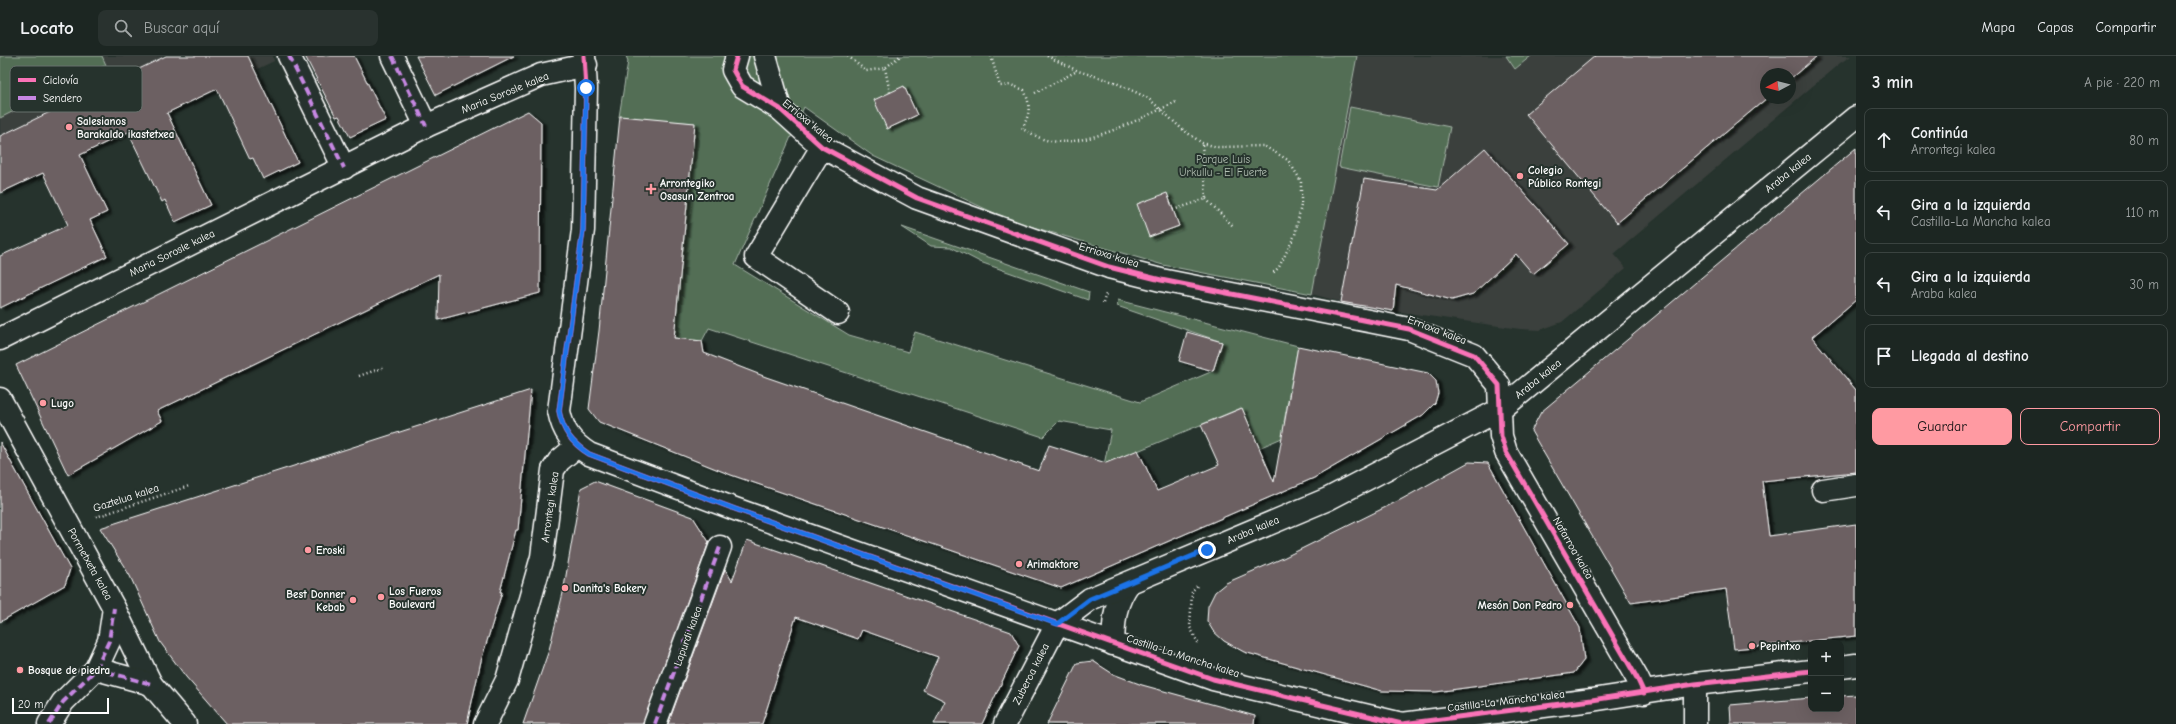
<!DOCTYPE html>
<html lang="es">
<head>
<meta charset="utf-8">
<style>
  :root { --surface:#1c2622; --page:#29322f; --text:#f1f3f6; --muted:#a0a5a5; --line:#3a4340; --accent:#ff9aa2 }
  body { margin:0; font-family:"Comic Neue",sans-serif; background:var(--page); color:var(--text) }
  .controls { position:absolute; right:12px; bottom:12px; display:grid; overflow:hidden; border-radius:8px; box-shadow:0 4px 16px #0002 }
  .controls button { width:36px; height:36px; display:grid; place-items:center; padding:0; border:0; border-bottom:1px solid var(--line); background:var(--surface); color:var(--text); font:20px sans-serif }
  .compass { position:absolute; left:1760px; top:12px; width:36px; height:36px; border-radius:50%; background:var(--surface); box-shadow:0 4px 16px #0002; rotate:263deg }
  .scale { position:absolute; left:12px; bottom:10px; width:97px; box-sizing:border-box; padding-left:4px; border:2px solid #fff; border-top:0; font-size:11px; line-height:14px; white-space:nowrap; color:#fff; -webkit-text-stroke:3px #26332d; paint-order:stroke }
  .stop { position:absolute; width:12px; height:12px; margin:-9px; border:3px solid #1a73e8; border-radius:50%; background:#fff }
  .stop.end { background:#1a73e8; border-color:#fff; box-shadow:0 1px 4px #0008 }
  .list { margin:0; padding:0; list-style:none }
  h2 { display:flex; justify-content:space-between; align-items:center; height:52px; margin:0; padding:0 16px; font-size:17px }
  h2 small { font-size:13px; font-weight:400; color:var(--muted) }
  .list li { display:grid; grid-template-columns:26px 1fr auto; gap:12px; align-items:center; box-sizing:border-box; height:64px; margin:0 8px 8px; padding:0 8px; border:1px solid var(--line); border-radius:8px }
  .list b { display:block; font-size:15px; white-space:nowrap }
  .list p { margin:0; font-size:13px; white-space:nowrap; color:var(--muted) }
  .list em { font-size:13px; font-style:normal; color:var(--muted) }
  .actions { display:flex; gap:8px; padding:12px 16px }
  .actions a { flex:1; padding:9px 0; border:1px solid var(--accent); border-radius:8px; text-align:center; font-size:14px; color:var(--accent) }
  .actions .main { background:var(--accent); color:#111 }
  .icon { flex:none; width:22px; height:22px; fill:none; stroke:currentColor; stroke-width:2; stroke-linecap:round; stroke-linejoin:round }
  .map { position:relative; flex:none; width:1856px; height:668px; overflow:hidden }
  header { display:flex; align-items:center; gap:24px; box-sizing:border-box; height:56px; padding:0 20px; background:var(--surface); border-bottom:1px solid var(--line) }
  header strong { font-size:19px }
  nav { display:flex; gap:22px; margin-inline-start:auto; font-size:14px }
  .search { width:280px; height:36px; background:var(--page); display:flex; align-items:center; gap:10px; box-sizing:border-box; padding:0 14px; border-radius:8px; color:var(--muted); font-size:15px }
  main { display:flex }
  aside { flex:1; background:var(--surface) }
  .map>svg:first-child { display:block }
  .built { fill:#3b403d; fill-rule:evenodd }
  .green { fill:#526e55; stroke:#a8b6aa }
  .building { fill:#6c6062; stroke:#fff; filter:url(#shadow) }
  .lines { fill:none; stroke-linecap:round; stroke-linejoin:round }
  .minor-casing { stroke:#fff; stroke-width:25 }
  .path { stroke:#fff; stroke-width:2.5; stroke-dasharray:1 3; stroke-linecap:butt }
  .minor { stroke:#26332d; stroke-width:22 }
  .path-bridge { stroke:#fff; stroke-width:2.5; stroke-dasharray:1 3; stroke-linecap:butt }
  .quiet { stroke:#c787e3; stroke-width:4; stroke-dasharray:8 4; stroke-linecap:butt }
  .cycleway-casing { stroke:#26332d; stroke-width:8 }
  .cycleway { stroke:#fb73b8; stroke-width:5 }
  .route { stroke:#1a73e8; stroke-width:5 }
  .poi-dot { fill:#ff9aa2; stroke:#26332d; stroke-width:1.5 }
  .labels { text-anchor:middle; dominant-baseline:central; stroke-width:4; stroke-linejoin:round; paint-order:stroke }
  .street-label { font-size:11px; fill:#fff; stroke:#26332d }
  .poi-label { font-size:11px; font-weight:bold; fill:#fff; stroke:#26332d; text-anchor:start }
  .park-label { font-size:11px; fill:#b1beb2; stroke:#26332d }
  .key { fill:#26332d; stroke:#67706c; stroke-width:1 }
  .key-label { font-size:11px; fill:#fff }
</style>
</head>
<body>
<header>
<strong>Locato</strong>
<div class="search"><svg class="icon" aria-label="search" viewBox="0 0 24 24"><circle cx="10" cy="10" r="6"/><path d="M15 15l6 6"/></svg>Buscar aquí</div>
<nav><a>Mapa</a><a>Capas</a><a>Compartir</a></nav>
</header>
<main>
<div class="map">
<svg width="1856" height="668" viewBox="0 0 1856 668">
  <defs>
    <filter id="shadow"><feDropShadow dx="4.5" dy="2.5" stdDeviation="1" flood-color="#0009"/></filter>
  </defs>
  <rect width="100%" height="100%" fill="#26332d"/>
  <filter id="ink" filterUnits="userSpaceOnUse"><feTurbulence type="fractalNoise" baseFrequency=".025" numOctaves="2"/><feDisplacementMap in="SourceGraphic" scale="8" xChannelSelector="R" yChannelSelector="G"/><feConvolveMatrix kernelMatrix="1 2 1 2 8 2 1 2 1" color-interpolation-filters="sRGB"/></filter>
  <g filter="url(#ink)">
    <g class="built">
      <polygon points="0,0 273,0 274,5 0,137"/>
      <path d="M1357,0H1506L1515,13L1531,0H1851L1840,7L1614,198L1626,212L1562,266L1540,274L1520,273L1393,255L1341,246L1312,238ZM1766,18H1790V42H1766Z"/>
    </g>
    <g class="green">
      <polygon points="0,0 102,0 106,9 0,62"/>
      <polygon points="626,0 1357,0 1312,238 1163,209 1009,164 873,100 804,51 735,209 849,279 908,296 915,276 1140,346 1213,315 1222,286 1117,250 1118,244 1298,290 1284,366 1291,378 1259,392 1241,352 1104,409 1111,374 1059,365 1043,381 709,272 702,285 674,282 694,67 619,61 628,5"/>
      <polygon points="1506,0 1531,0 1515,13"/>
      <polygon points="1350,51 1450,71 1438,131 1339,111"/>
      <polygon points="902,171 1089,236 1088,244 980,206 951,191 931,190"/>
    </g>
    <g class="building">
      <polygon points="166,0 248,0 298,106 263,123 253,102 250,103 217,33 167,57 211,149 175,166 165,144 162,146 128,76 80,99 107,156 90,164 107,200 0,252 0,200 68,169 43,117 0,137 0,80"/>
      <polygon points="305,0 354,0 386,64 350,81 339,60 336,61"/>
      <polygon points="416,0 514,0 436,39"/>
      <polygon points="1595,0 1817,0 1790,23 1790,18 1766,18 1767,42 1617,167 1526,58"/>
      <polygon points="904,30 917,59 887,73 874,44"/>
      <polygon points="528,55 541,66 540,237 438,264 439,218 157,355 162,365 68,419 16,309"/>
      <polygon points="620,60 695,67 674,282 702,285 704,297 766,321 1039,415 1049,389 1106,407 1138,394 1157,435 1219,409 1201,369 1242,352 1274,426 1298,290 1428,317 1436,325 1438,337 1435,347 1423,359 1314,422 1061,532 731,419 599,366 589,353 599,275"/>
      <polygon points="1485,92 1569,188 1533,218 1516,198 1473,238 1452,244 1396,229 1393,255 1341,246 1364,123 1437,134"/>
      <polygon points="1856,92 1856,244 1812,281 1856,334 1856,416 1762,425 1769,480 1856,468 1856,580 1734,593 1726,533 1631,547 1531,375 1541,356"/>
      <polygon points="1167,137 1179,170 1149,181 1137,148"/>
      <polygon points="1187,276 1222,286 1213,315 1179,305"/>
      <polygon points="531,334 518,474 516,474 500,536 502,536 481,605 467,668 227,668 186,621 160,586 130,520 100,472"/>
      <polygon points="0,386 70,513 65,529 0,566"/>
      <polygon points="1469,406 1488,407 1580,572 1584,604 1574,617 1436,636 1382,635 1244,596 1224,585 1213,575 1207,565 1208,550 1215,536 1226,527 1283,502 1402,443"/>
      <polygon points="595,425 693,461 709,486 643,668 523,668 549,594 563,537 581,432"/>
      <polygon points="747,484 1011,576 1019,590 982,668 934,668 945,645 923,634 938,601 862,574 858,583 796,561 762,668 668,668 725,513 732,525"/>
      <polygon points="1093,605 1113,618 1142,629 1255,660 1254,668 1047,668 1077,607"/>
      <polygon points="1856,639 1856,668 1731,668 1730,649 1811,642 1811,653 1841,653 1841,640"/>
    </g>
    <g class="lines">
      <defs>
        <g id="minor">
          <polyline points="289,0 344,112"/>
          <polyline points="392,0 426,70"/>
          <path d="M584,0L586,32L583,174L559,355C563,376 572,387 589,398L735,453L1213,623L1402,668L1592,644L1695,628L1811,615"/>
          <polyline points="737,0 733,14 742,30 780,53 822,91 917,142 1109,211 1161,224 1409,273 1474,299 1499,329 1501,380 1506,396 1637,622 1644,637"/>
          <polyline points="765,0 780,53"/>
          <polyline points="822,91 756,201 838,257"/>
          <polyline points="0,283 426,70 541,19 586,9"/>
          <polyline points="0,343 114,552 151,628 185,668"/>
          <polyline points="1823,434 1856,429"/>
          <path d="M1113,588C1114,564 1114,548 1129,527"/>
          <polyline points="1841,611 1856,609"/>
          <polyline points="96,613 151,628"/>
          <polyline points="1695,628 1695,668"/>
          <polyline points="49,668 63,646 96,613 109,585 114,552"/>
          <polyline points="485,668 507,624 542,501 553,414 559,405 577,390"/>
          <polyline points="655,668 720,491"/>
          <polyline points="1005,668 1057,568 1090,543 1328,443 1501,353 1856,61"/>
        </g>
      </defs>
      <use href="#minor" class="minor-casing"/>
      <g class="path">
        <polyline points="848,0 866,15 885,12 900,0"/>
        <polyline points="1047,0 1078,15 1114,26 1148,42 1182,73 1202,87 1218,91 1264,90 1288,104 1301,125 1301,149 1295,179 1279,211 1272,218"/>
        <polyline points="885,12 890,37"/>
        <polyline points="1035,37 1077,15"/>
        <polyline points="1206,143 1234,171"/>
        <polyline points="1173,154 1206,143 1202,87"/>
        <polyline points="1103,247 1106,238"/>
        <polyline points="359,320 385,311"/>
        <polyline points="96,461 189,430"/>
        <polyline points="1197,530 1192,535 1190,571 1198,587"/>
      </g>
      <use href="#minor" class="minor"/>
      <path class="path-bridge" d="M991,0L1000,30L1011,29L1024,34C1031,49 1030,58 1022,73C1030,76 1038,82 1046,84C1083,94 1143,61 1176,46"/>
      <g class="quiet">
        <polyline points="289,0 344,112"/>
        <polyline points="392,0 426,70"/>
        <polyline points="96,613 151,628"/>
        <polyline points="49,668 63,646 96,613 109,585 114,552"/>
        <polyline points="655,668 720,491"/>
      </g>
      <defs>
        <g id="cycleway">
          <path d="M584,0L586,32L583,174L559,355C563,376 572,387 589,398L735,453L1213,623L1402,668L1592,644L1695,628L1811,615"/>
          <polyline points="737,0 733,14 742,30 780,53 822,91 917,142 1109,211 1161,224 1409,273 1474,299 1499,329 1501,380 1506,396 1637,622 1644,637"/>
        </g>
      </defs>
      <use href="#cycleway" class="cycleway-casing"/>
      <use href="#cycleway" class="cycleway"/>
    </g>
  </g>
  <g class="lines" filter="url(#ink)">
    <path class="route" d="M586,32L583,174L559,355C563,376 572,387 589,398L735,453L1057,568L1090,543L1207,494"/>
  </g>
  <g class="poi-dot">
    <circle cx="69" cy="71" r="4"/>
    <circle cx="1520" cy="120" r="4"/>
    <path d="M649 127h4v4h4v4h-4v4h-4v-4h-4v-4h4z"/>
    <circle cx="43" cy="347" r="4"/>
    <circle cx="308" cy="494" r="4"/>
    <circle cx="1019" cy="508" r="4"/>
    <circle cx="565" cy="532" r="4"/>
    <circle cx="381" cy="541" r="4"/>
    <circle cx="353" cy="544" r="4"/>
    <circle cx="1570" cy="549" r="4"/>
    <circle cx="1752" cy="590" r="4"/>
    <circle cx="20" cy="614" r="4"/>
  </g>
  <g class="labels">
    <g class="street-label">
      <text transform="translate(505 37) rotate(-22)">Maria Sorosle kalea</text>
      <text transform="translate(808 65) rotate(39)">Errioxa kalea</text>
      <text transform="translate(1788 117) rotate(-39)">Araba kalea</text>
      <text transform="translate(172 197) rotate(-26)">Maria Sorosle kalea</text>
      <text transform="translate(1109 199) rotate(17)">Errioxa kalea</text>
      <text transform="translate(1437 274) rotate(21)">Errioxa kalea</text>
      <text transform="translate(1538 323) rotate(-39)">Araba kalea</text>
      <text transform="translate(126 442) rotate(-18)">Gaztelua kalea</text>
      <text transform="translate(550 451) rotate(-82)">Arrontegi kalea</text>
      <text transform="translate(1253 474) rotate(-23)">Araba kalea</text>
      <text transform="translate(1573 492) rotate(60)">Nafarroa kalea</text>
      <text transform="translate(90 508) rotate(61)">Pormetxeta kalea</text>
      <text transform="translate(688 580) rotate(-70)">Lapurdi kalea</text>
      <text transform="translate(1183 600) rotate(18)">Castilla-La Mancha kalea</text>
      <text transform="translate(1031 618) rotate(-63)">Zuberoa kalea</text>
      <text transform="translate(1506 645) rotate(-7)">Castilla-La Mancha kalea</text>
    </g>
    <g class="poi-label">
      <text x="77" y="65">Salesianos<tspan x="77" dy="13">Barakaldo ikastetxea</tspan></text>
      <text x="1528" y="114">Colegio<tspan x="1528" dy="13">Público Rontegi</tspan></text>
      <text x="660" y="127">Arrontegiko<tspan x="660" dy="13">Osasun Zentroa</tspan></text>
      <text x="51" y="347">Lugo</text>
      <text x="316" y="494">Eroski</text>
      <text x="1027" y="508">Arimaktore</text>
      <text x="573" y="532">Danita's Bakery</text>
      <text x="389" y="535">Los Fueros<tspan x="389" dy="13">Boulevard</tspan></text>
      <text x="345" y="538" text-anchor="end">Best Donner<tspan x="345" dy="13">Kebab</tspan></text>
      <text x="1562" y="549" text-anchor="end">Mesón Don Pedro</text>
      <text x="1760" y="590">Pepintxo</text>
      <text x="28" y="614">Bosque de piedra</text>
    </g>
    <g class="park-label">
      <text x="1223" y="103">Parque Luis<tspan x="1223" dy="13">Urkullu - El Fuerte</tspan></text>
    </g>
  </g>
  <rect x="10" y="10" width="132" height="46" rx="6" class="key"/>
  <rect x="18" y="22" width="18" height="4" fill="#fb73b8"/>
  <rect x="18" y="40" width="18" height="4" fill="#c787e3"/>
  <g class="key-label">
    <text x="43" y="28">Ciclovía</text>
    <text x="43" y="46">Sendero</text>
  </g>
</svg>
<div class="controls">
<button>+</button>
<button>−</button>
</div>
<svg class="compass" viewBox="-18 -18 36 36"><path d="M0-13l5 13h-10z" fill="#e53935"/><path d="M0 13l5-13h-10z" fill="#a0a5a5"/></svg>
<div class="scale">20 m</div>
<div class="stop" style="left:586px;top:32px"></div>
<div class="stop end" style="left:1207px;top:494px"></div>
</div>
<aside>
<h2>3 min<small>A pie · 220 m</small></h2>
<ul class="list">
<li><svg class="icon" aria-label="ahead" viewBox="0 0 24 24"><path d="M12 20V5M6 11l6-6 6 6"/></svg><div><b>Continúa</b><p>Arrontegi kalea</p></div><em>80 m</em></li>
<li><svg class="icon" aria-label="left" viewBox="0 0 24 24"><path d="M17 20v-9H6M10 6l-5 5 5 5"/></svg><div><b>Gira a la izquierda</b><p>Castilla-La Mancha kalea</p></div><em>110 m</em></li>
<li><svg class="icon" aria-label="left" viewBox="0 0 24 24"><path d="M17 20v-9H6M10 6l-5 5 5 5"/></svg><div><b>Gira a la izquierda</b><p>Araba kalea</p></div><em>30 m</em></li>
<li><svg class="icon" aria-label="arrive" viewBox="0 0 24 24"><path d="M6 21V4h12l-3 4 3 4H6"/></svg><div><b>Llegada al destino</b></div></li>
</ul>
<div class="actions"><a class="main">Guardar</a><a>Compartir</a></div>
</aside>
</main>
</body>
</html>
